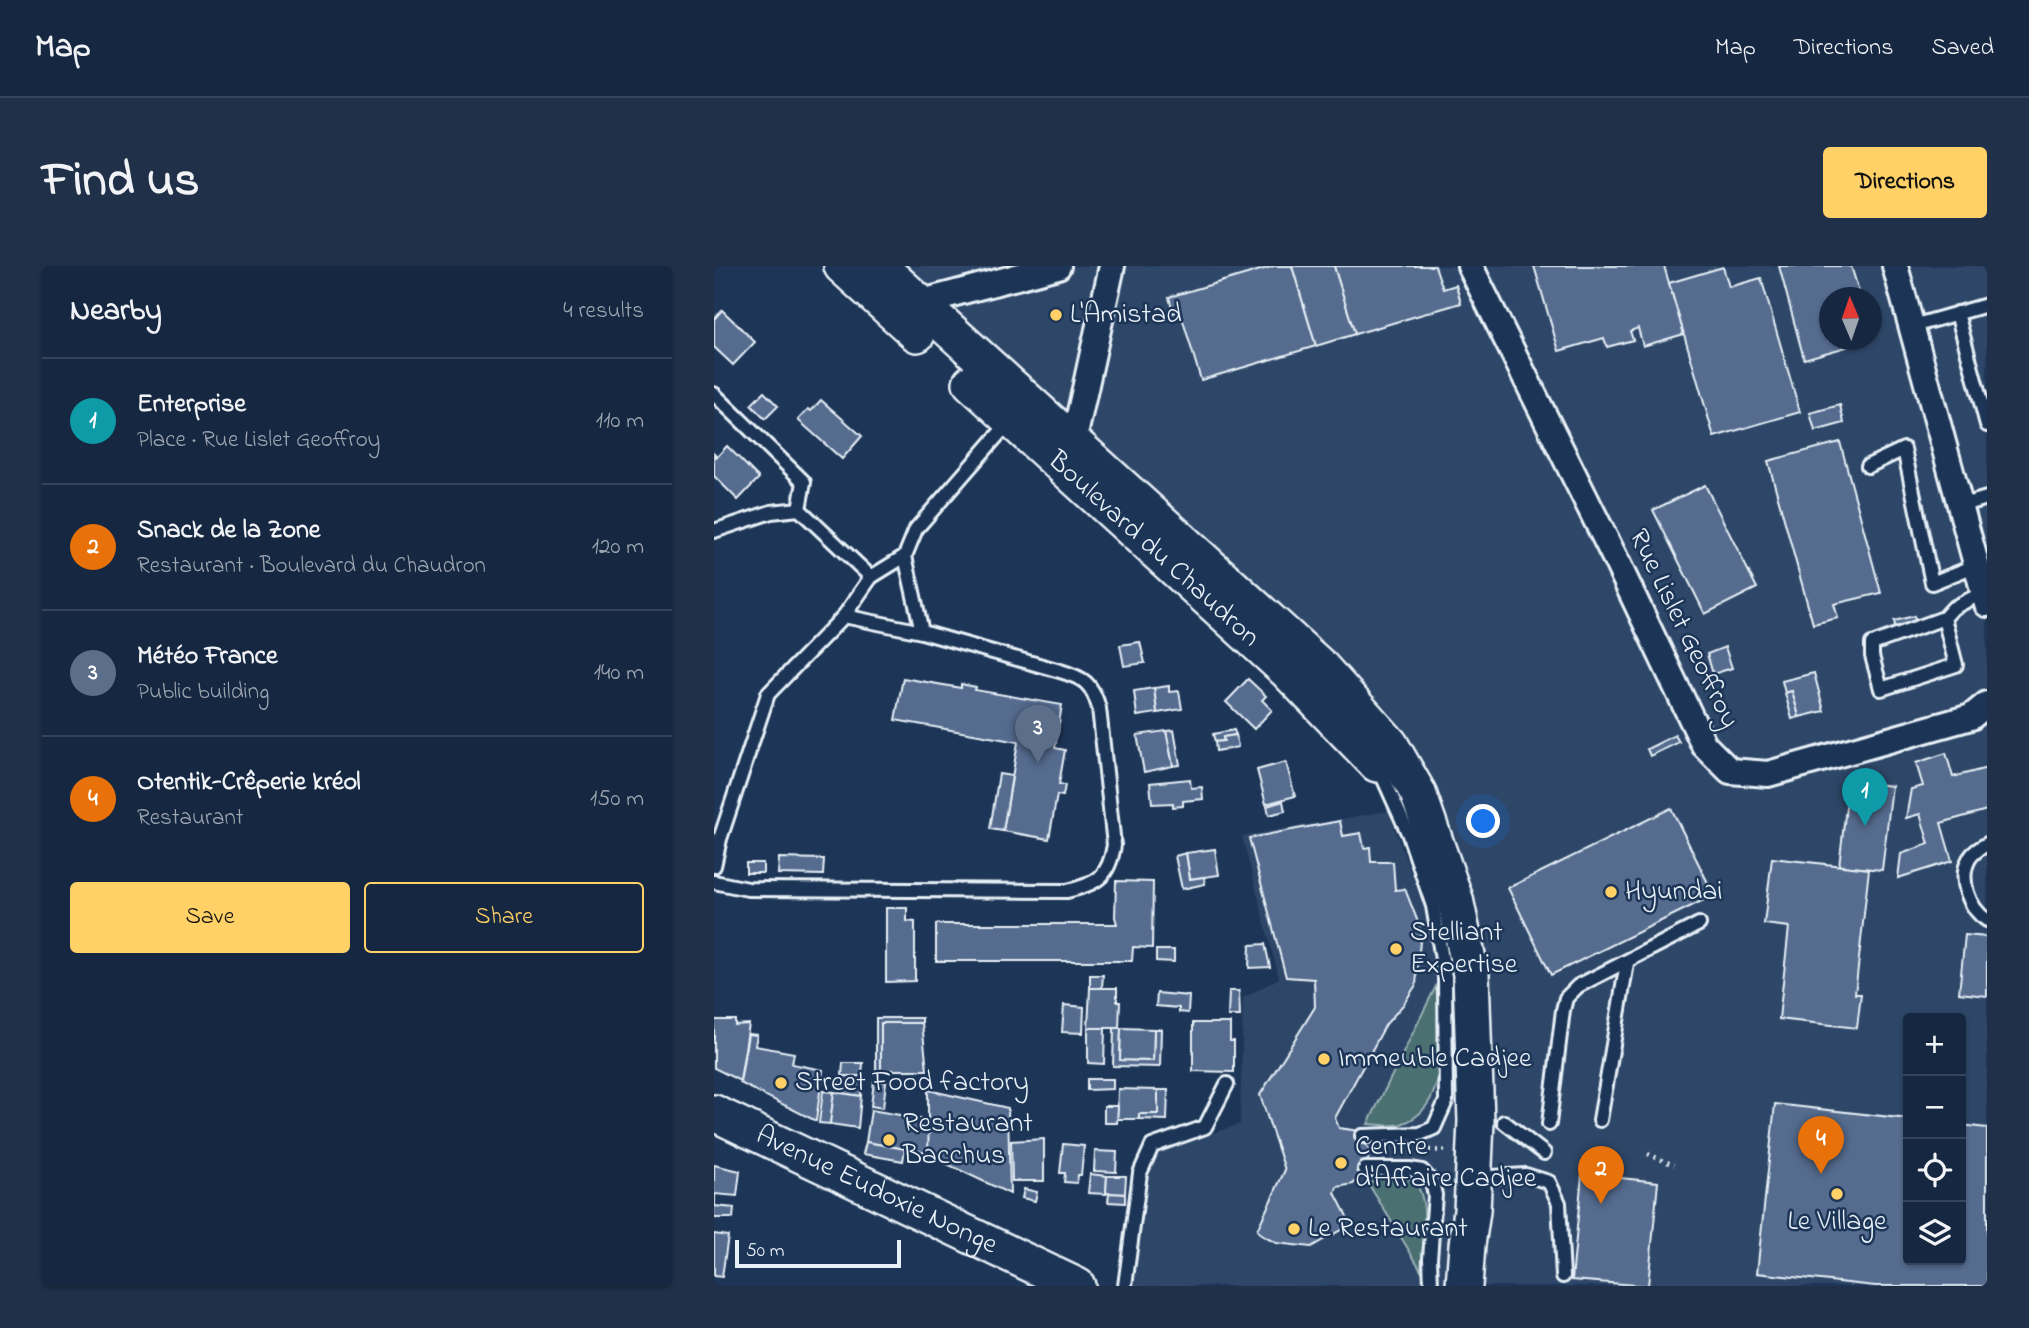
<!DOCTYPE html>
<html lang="en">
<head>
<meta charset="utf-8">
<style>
  :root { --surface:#162841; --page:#1f3048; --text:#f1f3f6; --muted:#9ea6b1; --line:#35445a; --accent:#ffd166 }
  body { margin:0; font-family:"Indie Flower",sans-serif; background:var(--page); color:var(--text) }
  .controls { position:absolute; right:21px; bottom:21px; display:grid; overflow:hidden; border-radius:7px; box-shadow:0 2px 5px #0004 }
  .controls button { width:63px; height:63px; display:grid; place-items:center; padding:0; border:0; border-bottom:2px solid var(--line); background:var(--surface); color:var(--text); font:35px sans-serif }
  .compass { position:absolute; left:1105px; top:21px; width:63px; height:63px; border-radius:50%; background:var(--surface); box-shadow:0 2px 5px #0004; rotate:358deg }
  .scale { position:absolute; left:21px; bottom:18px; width:166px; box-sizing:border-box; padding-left:7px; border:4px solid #e8f1f8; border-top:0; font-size:19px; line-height:24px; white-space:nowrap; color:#e8f1f8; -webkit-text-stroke:5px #1d3557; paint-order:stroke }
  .you { position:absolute; left:770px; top:556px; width:24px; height:24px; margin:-18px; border:5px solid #fff; border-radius:50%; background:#1a73e8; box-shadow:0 0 0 10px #1a73e833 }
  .badge { display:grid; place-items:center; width:46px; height:46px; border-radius:50%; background:var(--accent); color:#fff; font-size:23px; font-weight:700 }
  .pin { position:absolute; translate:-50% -58px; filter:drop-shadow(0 2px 4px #0008) }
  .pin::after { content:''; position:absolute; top:37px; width:24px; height:21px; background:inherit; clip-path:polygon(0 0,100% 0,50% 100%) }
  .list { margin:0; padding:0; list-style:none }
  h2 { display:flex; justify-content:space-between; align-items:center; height:91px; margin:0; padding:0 28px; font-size:30px }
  h2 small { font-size:23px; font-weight:400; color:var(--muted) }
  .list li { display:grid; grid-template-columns:46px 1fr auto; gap:21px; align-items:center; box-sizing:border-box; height:126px; padding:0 28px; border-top:2px solid var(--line) }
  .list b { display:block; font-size:26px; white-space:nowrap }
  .list p { margin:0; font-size:23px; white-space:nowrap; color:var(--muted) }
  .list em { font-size:23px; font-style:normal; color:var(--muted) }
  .actions { display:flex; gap:14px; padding:21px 28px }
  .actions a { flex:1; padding:16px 0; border:2px solid var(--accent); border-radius:7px; text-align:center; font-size:24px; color:var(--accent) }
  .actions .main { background:var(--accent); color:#111 }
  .icon { flex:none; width:38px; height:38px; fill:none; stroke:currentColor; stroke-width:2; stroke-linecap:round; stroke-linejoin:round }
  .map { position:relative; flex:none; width:1273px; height:1020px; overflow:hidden; border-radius:7px }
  header { display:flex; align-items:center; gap:42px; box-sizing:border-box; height:98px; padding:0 35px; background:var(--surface); border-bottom:2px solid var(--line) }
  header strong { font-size:33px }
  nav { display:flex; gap:38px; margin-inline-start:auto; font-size:24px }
  .intro { display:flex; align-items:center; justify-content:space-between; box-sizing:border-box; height:168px; padding:0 42px }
  h1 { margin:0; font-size:49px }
  .button { padding:18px 32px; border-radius:7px; background:var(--accent); color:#111; font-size:24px; font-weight:700 }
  main { display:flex; gap:42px; padding:0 42px }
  aside { flex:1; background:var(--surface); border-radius:7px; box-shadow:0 2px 5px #0004 }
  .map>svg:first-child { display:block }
  .built { fill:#2e4668; fill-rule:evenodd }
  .green { fill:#4c7072; stroke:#9ab0b5; stroke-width:2 }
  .building { fill:#556c8f; stroke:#e8f1f8; stroke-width:2 }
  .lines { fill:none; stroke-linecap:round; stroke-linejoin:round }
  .service-casing { stroke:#e8f1f8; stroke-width:18 }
  .minor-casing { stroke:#e8f1f8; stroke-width:30 }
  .secondary-casing { stroke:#e8f1f8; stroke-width:40 }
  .path { stroke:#e8f1f8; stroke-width:4.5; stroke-dasharray:2 5; stroke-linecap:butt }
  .service { stroke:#1d3557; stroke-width:12 }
  .minor { stroke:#1d3557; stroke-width:24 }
  .secondary { stroke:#1d3557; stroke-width:35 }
  .poi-dot { fill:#ffd166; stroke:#1d3557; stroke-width:2.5 }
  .labels { text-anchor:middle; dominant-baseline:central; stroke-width:5; stroke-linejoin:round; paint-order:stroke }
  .poi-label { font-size:28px; fill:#e8f1f8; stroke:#1d3557; text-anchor:start }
  .street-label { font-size:28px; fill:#e8f1f8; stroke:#1d3557 }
</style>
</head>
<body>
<header>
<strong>Map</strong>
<nav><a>Map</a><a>Directions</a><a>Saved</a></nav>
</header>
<div class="intro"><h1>Find us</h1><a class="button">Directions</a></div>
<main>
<aside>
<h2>Nearby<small>4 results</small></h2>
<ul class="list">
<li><span class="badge" style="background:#0f9aa8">1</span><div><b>Enterprise</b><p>Place · Rue Lislet Geoffroy</p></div><em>110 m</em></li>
<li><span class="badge" style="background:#e8710a">2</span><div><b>Snack de la Zone</b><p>Restaurant · Boulevard du Chaudron</p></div><em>120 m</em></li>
<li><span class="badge" style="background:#5c6f8a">3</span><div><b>Météo France</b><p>Public building</p></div><em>140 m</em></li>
<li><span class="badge" style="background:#e8710a">4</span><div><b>Otentik-Crêperie kréol</b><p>Restaurant</p></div><em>150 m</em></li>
</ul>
<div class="actions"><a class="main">Save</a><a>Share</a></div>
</aside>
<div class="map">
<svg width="1273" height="1020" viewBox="0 0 1273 1020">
  <rect width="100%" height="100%" fill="#1d3557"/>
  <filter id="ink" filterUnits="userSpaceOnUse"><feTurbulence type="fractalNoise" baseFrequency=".0143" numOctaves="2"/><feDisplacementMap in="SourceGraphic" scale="14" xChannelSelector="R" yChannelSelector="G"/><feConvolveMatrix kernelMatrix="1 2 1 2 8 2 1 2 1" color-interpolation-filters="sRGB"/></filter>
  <g filter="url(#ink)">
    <path class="built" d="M176,0H1273V1020H421L430,906L444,886L526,858L529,732L565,712L528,570L674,545L708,636L747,623L710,536ZM1115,32H1157V74H1115ZM1194,752H1247V994H1194Z"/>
    <g class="green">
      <path d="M722,720C726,761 740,841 687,858C678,861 664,858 654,858Z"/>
      <path d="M670,912C677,912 685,911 692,912C720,918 708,983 707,1004L654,917Z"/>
    </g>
    <g class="building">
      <polygon points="560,0 578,0 602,80 487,114 466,45 459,47 455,31"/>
      <polygon points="578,0 620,0 641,68 602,80"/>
      <polygon points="620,0 721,0 729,23 742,19 747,37 641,68"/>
      <polygon points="820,0 950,0 970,68 929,80 924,62 916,65 919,74 893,81 890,72 845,85"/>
      <polygon points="1065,0 1137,0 1147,32 1115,32 1115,74 1157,74 1090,93"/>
      <polygon points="1009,1 1015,21 1047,12 1086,146 1000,171 955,17"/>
      <polygon points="8,44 41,76 19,99 0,81 0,53"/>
      <polygon points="50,126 64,140 51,153 37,139"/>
      <polygon points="107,134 148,170 128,193 84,154 94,143 97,145"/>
      <polygon points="1126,139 1130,157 1101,165 1096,147"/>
      <polygon points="1126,176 1167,327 1120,338 1124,352 1099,358 1054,195"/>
      <polygon points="13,180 45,212 24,234 0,210 0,188 3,191"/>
      <polygon points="991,219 1043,322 991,348 939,244"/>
      <polygon points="1200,350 1202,358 1182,363 1180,355"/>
      <polygon points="426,376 431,397 410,400 406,379"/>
      <polygon points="1011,381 1018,402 999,408 993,388"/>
      <polygon points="1100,407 1110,445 1085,451 1078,425 1071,427 1068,415"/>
      <polygon points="189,412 247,422 247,418 262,421 261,424 348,439 341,482 351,484 345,518 351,519 349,530 343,529 335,573 289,565 304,476 181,454"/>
      <polygon points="534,413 552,430 548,434 558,444 540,463 512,436"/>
      <polygon points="455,420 455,426 465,425 468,443 443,447 440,422"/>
      <polygon points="440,422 443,447 423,450 420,425"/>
      <polygon points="1078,425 1085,451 1078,453 1071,427"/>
      <polygon points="460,464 466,499 459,500 452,465"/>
      <polygon points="520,464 522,469 509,471 510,475 501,476 499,468"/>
      <polygon points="452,465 459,500 430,506 423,469"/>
      <polygon points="522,469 524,481 502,485 501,476 510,475 509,471"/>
      <polygon points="961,469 965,476 936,490 933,483"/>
      <polygon points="1232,487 1239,511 1273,502 1273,544 1227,557 1238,595 1184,612 1187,588 1215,578 1206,548 1192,552 1197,523 1209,520 1202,497"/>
      <polygon points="572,496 581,530 552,538 543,504"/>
      <polygon points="285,508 298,510 289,565 276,563"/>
      <polygon points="476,513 477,522 488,521 489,533 469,535 469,540 459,541 459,537 438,538 436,517"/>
      <polygon points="1135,515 1178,520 1168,604 1125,600"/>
      <polygon points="569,535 571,545 555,549 553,540"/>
      <polygon points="957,542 1000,629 837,709 794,622"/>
      <polygon points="626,555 629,570 647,567 650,582 656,581 657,596 679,596 681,624 691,623 707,664 702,719 689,739 672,758 621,852 625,862 645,865 655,884 654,896 648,910 639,918 623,921 621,927 637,958 597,981 562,977 547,969 543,964 571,904 546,829 601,741 600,713 572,711 535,572"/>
      <polygon points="501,583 505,609 476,613 472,587"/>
      <polygon points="472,587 476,613 490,611 491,618 468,623 461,590"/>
      <polygon points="65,592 110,593 109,609 64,608"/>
      <polygon points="1058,592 1155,603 1141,728 1147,728 1143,762 1065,753 1075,661 1050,658"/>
      <rect x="32" y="597" width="17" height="10"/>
      <polygon points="402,615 439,616 438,682 419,681 418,695 222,695 222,658 403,658 401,651"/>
      <polygon points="172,642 193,642 193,655 201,656 201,715 172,716"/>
      <polygon points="1251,669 1273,671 1273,730 1245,727"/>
      <polygon points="551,678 556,701 535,702 536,679"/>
      <polygon points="442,684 460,684 460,696 442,695"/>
      <polygon points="376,709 389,709 388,722 376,722"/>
      <polygon points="376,722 403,722 403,736 406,736 405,762 374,762"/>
      <polygon points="515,725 525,725 526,750 514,750"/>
      <polygon points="443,727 475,730 474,747 465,746 465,742 442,740"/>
      <polygon points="350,739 370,741 369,767 348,766"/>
      <polygon points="162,752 208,752 208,757 167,757 167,804 162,804"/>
      <polygon points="0,754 21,754 21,759 35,758 26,815 0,802"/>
      <polygon points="167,757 208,757 213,804 167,804"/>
      <polygon points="479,757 516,757 516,775 520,775 520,806 479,805"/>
      <polygon points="374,762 391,762 390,798 374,797"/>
      <polygon points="400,762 407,762 406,794 439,795 440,763 447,763 446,801 399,800"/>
      <polygon points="407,762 440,763 439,795 406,794"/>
      <polygon points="34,768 43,769 41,780 80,787 78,798 109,804 102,855 26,817"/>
      <polygon points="129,797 149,797 148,810 128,810"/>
      <polygon points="128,810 148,810 147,830 126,827"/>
      <polygon points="373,813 399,813 399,823 373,824"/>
      <polygon points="160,815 172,816 169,842 157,840"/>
      <polygon points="404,823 444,824 444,848 425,848 425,853 403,853"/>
      <polygon points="214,824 294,842 296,928 214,889"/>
      <polygon points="444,824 454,824 453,854 425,853 425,848 444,848"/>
      <polygon points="109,825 120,826 116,858 105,857"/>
      <polygon points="120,826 147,830 144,862 116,858"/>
      <polygon points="1061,838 1194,853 1194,994 1247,994 1247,859 1273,862 1273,1020 1161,1020 1043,1007"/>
      <polygon points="390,840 404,840 403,857 390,857"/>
      <polygon points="157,844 215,854 214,887 152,876"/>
      <polygon points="330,873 330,915 298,915 297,875"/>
      <polygon points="152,876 191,883 189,895 149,888"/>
      <polygon points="349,878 370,880 367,909 364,909 363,917 350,916 351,907 346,907"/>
      <polygon points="381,885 403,886 402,906 380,905"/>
      <polygon points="0,899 26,905 23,930 1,928 1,940 20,942 19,952 0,952"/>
      <polygon points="376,908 393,910 392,928 374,927"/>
      <polygon points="868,908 944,916 934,1020 858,1014"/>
      <polygon points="393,910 412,910 411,928 392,927"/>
      <polygon points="310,923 323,926 321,935 308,932"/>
      <polygon points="395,927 411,928 411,937 394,936"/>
      <polygon points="0,968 14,970 8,1011 0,1010"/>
    </g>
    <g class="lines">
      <defs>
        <g id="service">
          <polyline points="1243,47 1273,159"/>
          <polyline points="1199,60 1273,39"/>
          <polyline points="0,128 90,216 85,243 157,311 130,350"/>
          <polyline points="1154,200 1190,183 1218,317 1263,299"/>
          <polyline points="1246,240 1273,232"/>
          <polyline points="0,265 57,246 85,243"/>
          <polyline points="191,290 208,366"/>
          <polyline points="157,311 191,290 202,263 297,154"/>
          <polyline points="1230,352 1242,399 1167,423 1158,390 1158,378 1230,352 1239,342 1270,326"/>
          <path d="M1273,578C1266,582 1259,586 1255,593C1244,613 1255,643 1273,654"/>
          <path d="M0,600L6,573L54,428L130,350L208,366L346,405C370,412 378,417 385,442L400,579C395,611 383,618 353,625L34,623L0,616"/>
          <polyline points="886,854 913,697"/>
          <polyline points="790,856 830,887"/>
          <polyline points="835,858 849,744 852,732 864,720 985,658"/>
          <polyline points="648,870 706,868 720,862 732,835 731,711 719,640 695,569 663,498"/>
          <polyline points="651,903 696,903 708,905 718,916 721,929 716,992 717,1020"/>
          <polyline points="762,912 812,909 835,916 845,937 849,1010"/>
          <polyline points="411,1020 426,907 438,880 491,861 513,818"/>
        </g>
        <g id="minor">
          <polyline points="756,0 900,290 990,479 1016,505 1054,508 1257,451 1273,438"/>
          <polyline points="1181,0 1273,338"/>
          <polyline points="193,35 204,37 344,0"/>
          <polyline points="357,187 398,0"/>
        </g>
        <g id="secondary">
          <polyline points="128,0 203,68"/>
          <polyline points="165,0 607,401 676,478 704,527 741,633 757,708 762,855 758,945 753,979 750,1020"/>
          <path id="s1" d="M257,117L573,405L663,498"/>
          <path id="s2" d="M0,847L363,1020"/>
        </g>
      </defs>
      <use href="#service" class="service-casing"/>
      <use href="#minor" class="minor-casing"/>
      <use href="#secondary" class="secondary-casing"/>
      <g class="path">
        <polyline points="715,884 735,885"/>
        <polyline points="934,888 960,899"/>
      </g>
      <use href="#service" class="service"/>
      <use href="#minor" class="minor"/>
      <use href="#secondary" class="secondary"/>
    </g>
  </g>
  <g class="poi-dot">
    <circle cx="342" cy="49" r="7"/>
    <circle cx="897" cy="626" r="7"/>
    <circle cx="682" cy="683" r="7"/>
    <circle cx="610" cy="793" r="7"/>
    <circle cx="67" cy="817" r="7"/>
    <circle cx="175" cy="874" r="7"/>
    <circle cx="627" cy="897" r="7"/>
    <circle cx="1123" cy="928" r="7"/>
    <circle cx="580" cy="963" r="7"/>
  </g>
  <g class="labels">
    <g class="poi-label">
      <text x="356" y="49">L'Amistad</text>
      <text x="911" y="626">Hyundai</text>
      <text x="696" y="667">Stelliant<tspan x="696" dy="32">Expertise</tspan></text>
      <text x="624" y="793">Immeuble Cadjee</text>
      <text x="81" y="817">Street Food factory</text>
      <text x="189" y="858">Restaurant<tspan x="189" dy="32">Bacchus</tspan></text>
      <text x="641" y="881">Centre<tspan x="641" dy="32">d'Affaire Cadjee</tspan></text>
      <text x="1123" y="956" text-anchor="middle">Le Village</text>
      <text x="594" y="963">Le Restaurant</text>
    </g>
    <g class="street-label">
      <text stroke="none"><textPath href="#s1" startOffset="247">Boulevard du Chaudron</textPath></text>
      <text transform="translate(969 363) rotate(64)">Rue Lislet Geoffroy</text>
      <text stroke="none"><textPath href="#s2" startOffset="180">Avenue Eudoxie Nonge</textPath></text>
    </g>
  </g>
</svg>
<div class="controls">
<button>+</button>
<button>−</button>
<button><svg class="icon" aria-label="locate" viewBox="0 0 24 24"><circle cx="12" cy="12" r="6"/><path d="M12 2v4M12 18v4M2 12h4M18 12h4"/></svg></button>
<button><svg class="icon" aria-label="layers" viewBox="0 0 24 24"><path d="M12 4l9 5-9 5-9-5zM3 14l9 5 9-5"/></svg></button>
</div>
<svg class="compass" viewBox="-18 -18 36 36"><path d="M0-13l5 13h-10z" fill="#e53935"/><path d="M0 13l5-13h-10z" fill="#9ea6b1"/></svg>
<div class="scale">50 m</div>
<div class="you"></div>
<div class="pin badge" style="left:1151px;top:560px;background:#0f9aa8">1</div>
<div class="pin badge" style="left:887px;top:938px;background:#e8710a">2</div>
<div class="pin badge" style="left:324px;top:497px;background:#5c6f8a">3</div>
<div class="pin badge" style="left:1107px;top:908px;background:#e8710a">4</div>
</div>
</main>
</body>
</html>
